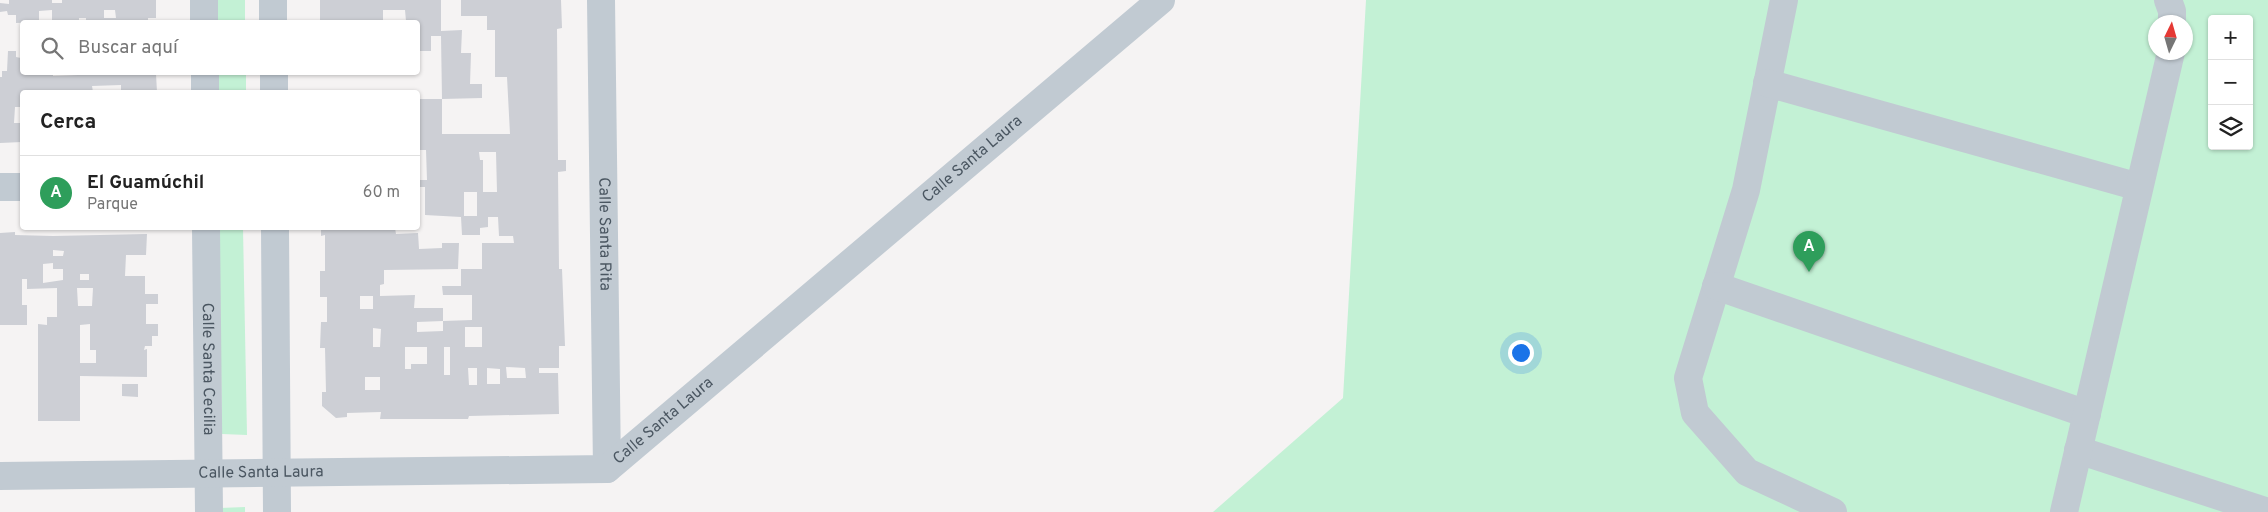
<!DOCTYPE html>
<html lang="es">
<head>
<meta charset="utf-8">
<style>
  :root { --surface:#fff; --page:#f6f6f6; --text:#222; --muted:#767676; --line:#e0e0e0; --accent:#7c3aed }
  body { margin:0; font-family:Overpass,sans-serif; background:var(--page); color:var(--text) }
  .controls { position:absolute; right:15px; top:15px; display:grid; overflow:hidden; border-radius:5px; box-shadow:0 1px 4px #0004 }
  .controls button { width:45px; height:45px; display:grid; place-items:center; padding:0; border:0; border-bottom:1px solid var(--line); background:var(--surface); color:var(--text); font:25px sans-serif }
  .compass { position:absolute; left:2148px; top:15px; width:45px; height:45px; border-radius:50%; background:var(--surface); box-shadow:0 1px 4px #0004; rotate:5deg }
  .you { position:absolute; left:1520px; top:352px; width:18px; height:18px; margin:-12px; border:4px solid #fff; border-radius:50%; background:#1a73e8; box-shadow:0 0 0 8px #1a73e833 }
  .badge { display:grid; place-items:center; width:32px; height:32px; border-radius:50%; background:var(--accent); color:#fff; font-size:16px; font-weight:700 }
  .pin { position:absolute; translate:-50% -41px; filter:drop-shadow(0 1px 2px #0008) }
  .pin::after { content:''; position:absolute; top:26px; width:18px; height:15px; background:inherit; clip-path:polygon(0 0,100% 0,50% 100%) }
  .list { margin:0; padding:0; list-style:none }
  h2 { display:flex; justify-content:space-between; align-items:center; height:65px; margin:0; padding:0 20px; font-size:21px }
  h2 small { font-size:16px; font-weight:400; color:var(--muted) }
  .list li { display:grid; grid-template-columns:32px 1fr auto; gap:15px; align-items:center; box-sizing:border-box; height:75px; padding:0 20px; border-top:1px solid var(--line) }
  .list b { display:block; font-size:19px; white-space:nowrap }
  .list p { margin:0; font-size:16px; white-space:nowrap; color:var(--muted) }
  .list em { font-size:16px; font-style:normal; color:var(--muted) }
  .icon { flex:none; width:28px; height:28px; fill:none; stroke:currentColor; stroke-width:2; stroke-linecap:round; stroke-linejoin:round }
  .map { position:relative; flex:none; width:2268px; height:512px; overflow:hidden }
  .search { position:absolute; background:var(--surface); box-shadow:0 1px 4px #0004; left:20px; top:20px; width:400px; height:55px; display:flex; align-items:center; gap:12px; box-sizing:border-box; padding:0 18px; border-radius:5px; color:var(--muted); font-size:19px }
  .panel { position:absolute; background:var(--surface); box-shadow:0 1px 4px #0004; left:20px; top:90px; width:400px; height:140px; border-radius:5px }
  .map>svg:first-child { display:block }
  .green { fill:#c3f1d5; fill-rule:evenodd }
  .building { fill:#cdcfd5; fill-rule:evenodd }
  .lines { fill:none; stroke-linecap:round; stroke-linejoin:round }
  .minor { stroke:#c1cad2; stroke-width:28 }
  .labels { text-anchor:middle; dominant-baseline:central; stroke-width:4.5; stroke-linejoin:round; paint-order:stroke }
  .street-label { font-size:16px; fill:#4a5661; stroke:#fff }
</style>
</head>
<body>
<div class="map">
<svg width="2268" height="512" viewBox="0 0 2268 512">
  <rect width="100%" height="100%" fill="#f5f3f3"/>
  <g class="green">
    <polygon points="215,0 245,0 245,22 216,22"/>
    <path d="M1366,0H2268V512H1213L1343,398ZM2212,19H2249V146H2212ZM2156,22H2186V52H2156Z"/>
    <polygon points="218,73 246,73 246,92 219,92"/>
    <polygon points="219,228 243,228 247,435 222,434"/>
    <polygon points="245,507 245,512 220,512 220,508"/>
  </g>
  <g class="building">
    <path d="M9,0H52V3H62V0H156V18H148V22H86V18H79V22H52V10L39,11V22L16,23V15H8L7,11L0,12V3L9,4ZM104,10H115L116,18H104Z"/>
    <polygon points="320,0 441,0 441,31 462,30 461,53 471,53 470,84 482,84 482,98 442,99 441,36 431,36 431,51 418,51 418,22 414,22 414,20 406,21 405,10 383,10 383,22 320,22"/>
    <path d="M461,0H561L562,28L557,29L558,160H566V171L558,172L559,269H562L563,294L565,346H559V368H539V373H558L559,414L469,416L468,419H380L381,412L347,413V417L336,418L322,406V392H326L325,348H320L321,322H327V297H320V271H325V235L321,236V228H395L396,234L418,233L419,249L442,248V243H459L458,269L384,270V284L380,285V296L415,295L414,308H443V321L472,320V295H443L442,286H461V269H482V243H514L513,236H499L498,217H488V227L480,228V235H462L461,217L425,215V187H418V180H427L426,150H418V99H442V134H510L507,77H495V30H487V16H461ZM479,152H496L497,192H483V160H480ZM464,192H477V216H464ZM360,296H373V309H360ZM443,321V331L417,332V322ZM465,327H482V347H465ZM373,328L381,329L380,347H373ZM405,347H427V364H411V369H405ZM444,347H450V375H444ZM506,367L525,368L526,378H507ZM468,368H477V385H469ZM487,368L500,369V384H487ZM365,377H380V390H365Z"/>
    <polygon points="8,51 16,51 16,57 21,58 22,72 53,72 53,76 78,75 78,72 150,72 150,75 156,74 157,92 121,92 121,85 92,86 93,92 22,92 22,120 21,107 15,107 14,123 22,123 22,142 0,143 0,77 2,77 2,71 7,71"/>
    <path d="M15,232V235L53,236L147,234L146,255H126L125,276H145V294H158V304H146V324H158V336H152V346H145L144,350L147,349V377L80,376V421H38V324L47,325V317H57V288L27,289V279H22V305H27V325H0V233ZM53,250L64,251L63,256H53ZM53,263V269H63V280L43,283V264ZM80,274H89V280H80ZM77,288H93L92,306H78ZM90,324V350H96V363H80V325Z"/>
    <polygon points="122,384 138,384 138,397 122,396"/>
  </g>
  <g class="lines">
    <g class="minor">
      <polyline points="204,0 204,22"/>
      <polyline points="273,0 273,22"/>
      <path id="s1" d="M601,0L607,469"/>
      <polyline points="1784,0 1746,190 1688,378 1695,413 1747,472 1833,512"/>
      <polyline points="2168,0 2172,11 2172,22"/>
      <polyline points="205,72 205,92"/>
      <polyline points="274,72 274,92"/>
      <polyline points="1767,83 2139,187"/>
      <polyline points="0,187 22,187"/>
      <path id="s2" d="M206,228L209,512"/>
      <polyline points="275,228 277,512"/>
      <polyline points="1716,286 2087,414"/>
      <polyline points="2078,450 2268,512"/>
      <path id="s3" d="M0,476L607,469L1161,0"/>
      <polyline points="2064,512 2171,52"/>
    </g>
  </g>
  <g class="labels">
    <g class="street-label">
      <text stroke="none"><textPath href="#s3" startOffset="1086">Calle Santa Laura</textPath></text>
      <text stroke="none"><textPath href="#s1" startOffset="234">Calle Santa Rita</textPath></text>
      <text stroke="none"><textPath href="#s2" startOffset="141">Calle Santa Cecilia</textPath></text>
      <text stroke="none"><textPath href="#s3" startOffset="681">Calle Santa Laura</textPath></text>
      <text stroke="none"><textPath href="#s3" startOffset="261">Calle Santa Laura</textPath></text>
    </g>
  </g>
</svg>
<div class="controls">
<button>+</button>
<button>−</button>
<button><svg class="icon" aria-label="layers" viewBox="0 0 24 24"><path d="M12 4l9 5-9 5-9-5zM3 14l9 5 9-5"/></svg></button>
</div>
<svg class="compass" viewBox="-18 -18 36 36"><path d="M0-13l5 13h-10z" fill="#e53935"/><path d="M0 13l5-13h-10z" fill="#767676"/></svg>
<div class="you"></div>
<div class="pin badge" style="left:1809px;top:272px;background:#2e9e5b">A</div>
<div class="search"><svg class="icon" aria-label="search" viewBox="0 0 24 24"><circle cx="10" cy="10" r="6"/><path d="M15 15l6 6"/></svg>Buscar aquí</div>
<section class="panel">
<h2>Cerca<small></small></h2>
<ul class="list">
<li><span class="badge" style="background:#2e9e5b">A</span><div><b>El Guamúchil</b><p>Parque</p></div><em>60 m</em></li>
</ul>
</section>
</div>
</body>
</html>
